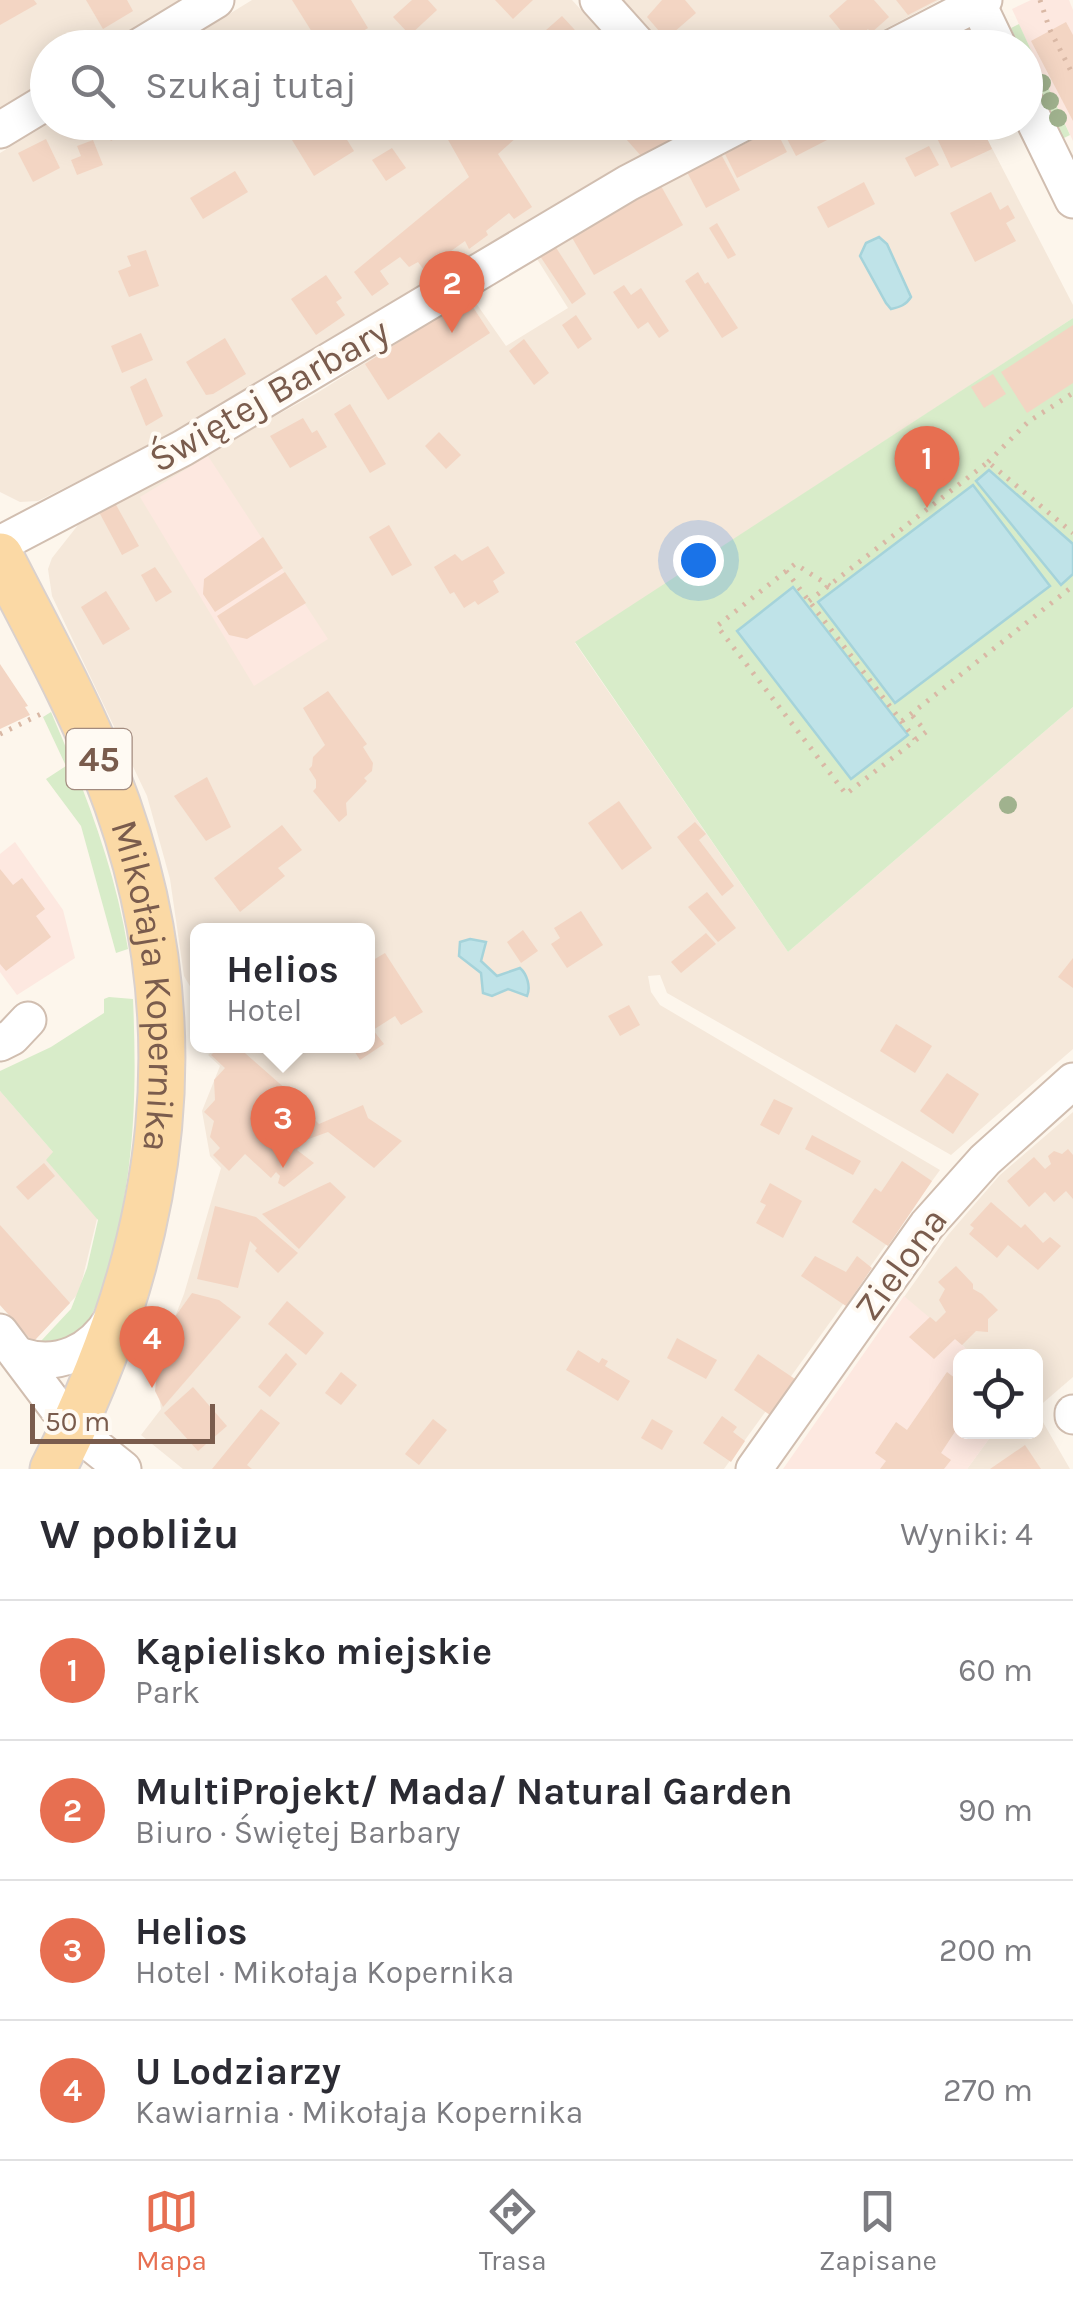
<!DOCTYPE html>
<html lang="pl">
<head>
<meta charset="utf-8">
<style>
  :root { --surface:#fff; --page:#f7f7f7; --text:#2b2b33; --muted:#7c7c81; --line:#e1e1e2; --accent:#e76f51 }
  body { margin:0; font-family:Karla,sans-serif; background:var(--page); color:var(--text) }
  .controls { position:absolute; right:30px; bottom:30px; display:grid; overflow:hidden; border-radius:15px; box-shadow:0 5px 25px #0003 }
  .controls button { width:90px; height:90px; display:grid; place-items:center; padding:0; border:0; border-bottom:2px solid var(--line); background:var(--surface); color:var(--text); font:50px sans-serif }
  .scale { position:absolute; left:30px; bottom:25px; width:185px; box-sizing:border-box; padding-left:10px; border:5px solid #7a5c4d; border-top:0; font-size:28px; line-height:35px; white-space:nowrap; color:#7a5c4d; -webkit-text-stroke:8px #fffaf3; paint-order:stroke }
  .you { position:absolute; left:698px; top:560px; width:35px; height:35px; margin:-25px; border:8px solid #fff; border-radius:50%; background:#1a73e8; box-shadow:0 0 0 15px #1a73e833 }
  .badge { display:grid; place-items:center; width:65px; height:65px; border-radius:50%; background:var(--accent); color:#fff; font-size:32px; font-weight:700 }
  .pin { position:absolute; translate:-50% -82px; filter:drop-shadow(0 2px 5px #0008) }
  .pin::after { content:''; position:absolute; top:52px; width:35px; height:30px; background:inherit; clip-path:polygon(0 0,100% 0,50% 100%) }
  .popup { position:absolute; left:190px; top:923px; width:185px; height:130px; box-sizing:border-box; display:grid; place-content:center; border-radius:15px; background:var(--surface); filter:drop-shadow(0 2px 8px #0005); font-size:32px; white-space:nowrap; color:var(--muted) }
  .popup b { font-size:38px; color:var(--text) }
  .popup::after { content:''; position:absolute; left:50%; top:100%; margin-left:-20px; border:20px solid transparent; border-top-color:var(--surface) }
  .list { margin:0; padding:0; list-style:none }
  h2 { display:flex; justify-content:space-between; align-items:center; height:130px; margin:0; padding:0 40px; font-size:42px }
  h2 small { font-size:32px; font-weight:400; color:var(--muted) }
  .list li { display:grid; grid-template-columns:65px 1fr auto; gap:30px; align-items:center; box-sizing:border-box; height:140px; padding:0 40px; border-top:2px solid var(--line) }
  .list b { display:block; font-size:38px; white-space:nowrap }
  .list p { margin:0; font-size:32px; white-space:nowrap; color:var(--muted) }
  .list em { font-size:32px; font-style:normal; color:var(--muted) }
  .icon { flex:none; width:55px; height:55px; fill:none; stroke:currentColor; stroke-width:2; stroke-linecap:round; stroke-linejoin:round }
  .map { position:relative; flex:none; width:1073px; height:1469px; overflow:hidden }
  .search { position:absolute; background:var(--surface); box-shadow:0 5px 25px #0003; left:30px; right:30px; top:30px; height:110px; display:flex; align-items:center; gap:25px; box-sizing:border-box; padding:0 35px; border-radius:55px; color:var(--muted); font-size:38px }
  .sheet { height:690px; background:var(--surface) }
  nav { display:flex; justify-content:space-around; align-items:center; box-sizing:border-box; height:140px; border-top:2px solid var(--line); background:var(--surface); font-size:28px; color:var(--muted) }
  nav a { display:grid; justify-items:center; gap:5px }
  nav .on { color:var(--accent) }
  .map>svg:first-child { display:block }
  .residential { fill:#f5e8da }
  .commercial { fill:#fde8e0 }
  .green { fill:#d8ecc9 }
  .water { fill:#bfe3e8; stroke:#a5d3da; stroke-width:2.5 }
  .building { fill:#f3d5c3 }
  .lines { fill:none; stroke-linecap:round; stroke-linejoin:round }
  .minor-casing { stroke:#d1beb0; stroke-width:39 }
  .major-casing { stroke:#dad1cd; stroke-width:49 }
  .path { stroke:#d9b8a5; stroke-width:5; stroke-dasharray:2.5 8; stroke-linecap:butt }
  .minor { stroke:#fff; stroke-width:35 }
  .major { stroke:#fbd9a5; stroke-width:45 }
  .tree { fill:#a0b28e }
  .labels { text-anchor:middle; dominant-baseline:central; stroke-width:8; stroke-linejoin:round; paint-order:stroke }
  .shield { fill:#fffaf3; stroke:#a28b7f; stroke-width:2.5 }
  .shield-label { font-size:35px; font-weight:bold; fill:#7a5c4d }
  .street-label { font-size:38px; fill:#7a5c4d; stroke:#fffaf3 }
</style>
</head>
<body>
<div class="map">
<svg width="1073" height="1469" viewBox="0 0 1073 1469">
  <rect width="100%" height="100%" fill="#fdf6ec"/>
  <g class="residential">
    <polygon points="0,0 187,0 106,47 48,48 47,83 0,111"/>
    <polygon points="252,0 572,0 615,47 174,48"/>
    <polygon points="618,0 940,0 849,48 662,47"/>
    <polygon points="51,122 686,123 681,135 619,166 177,432 38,501 20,502 0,492 0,153"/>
    <polygon points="793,123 979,123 1073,305 1073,318 575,643 788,952 1073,707 1073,1049 951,1155 667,993 660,975 648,976 651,992 660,1005 940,1170 724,1469 183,1469 141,1435 161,1409 155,1368 184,1294 221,1168 210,1156 202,1111 220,1066 208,1055 217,1046 368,1046 368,930 198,930 198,1000 184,976 170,879 147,796 52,596 48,569 52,558 78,525 317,393 471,296 506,346 568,308 537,259 677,175"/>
    <polygon points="0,1091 53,1152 113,1153 79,1293 33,1342 0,1305"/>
    <polygon points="1073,1112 1073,1377 1036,1409 1036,1356 975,1356 904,1297 948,1235 1000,1175"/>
    <polygon points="1036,1410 1070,1469 967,1469 994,1432 1036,1432"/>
  </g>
  <g class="commercial">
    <polygon points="1031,0 1069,0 1073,10 1073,141 1012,9"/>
    <polygon points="208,456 328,639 254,686 140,497"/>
    <polygon points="15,842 63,910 75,958 17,995 0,972 0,854"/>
    <polygon points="904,1296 975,1356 960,1356 960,1432 994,1432 967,1469 783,1469"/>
  </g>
  <g class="green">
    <polygon points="1019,24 1070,135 1062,139 1026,61 1026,48 1019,47 1011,28"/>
    <polygon points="1073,318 1073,707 788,952 575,642"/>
    <path d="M51,712C84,789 115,867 128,949L116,953L81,826L46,779L66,766L43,717Z"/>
    <path d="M109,997L133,999C137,1092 135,1174 109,1264C103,1284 97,1312 83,1328C72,1340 56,1341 41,1341L71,1309L87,1268L98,1220L46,1160L53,1152L0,1091V1071L51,1047L104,1013V999Z"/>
  </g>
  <g class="water">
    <path d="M879,237L887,244L911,297C906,305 900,307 891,309L886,303L860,256L866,243Z"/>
    <polygon points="989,470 1073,544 1073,574 1061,585 976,481"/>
    <polygon points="973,485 1050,586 895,703 818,602"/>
    <polygon points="793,587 908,735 851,779 737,631"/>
    <path d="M470,939L486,942L481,961L497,976L520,968C527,974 531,987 527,996L508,989L492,996L483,993L481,973L459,956L460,942Z"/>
  </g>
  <g class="building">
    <polygon points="0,0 34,0 37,4 0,25"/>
    <polygon points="86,0 127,0 133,11 103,29"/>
    <polygon points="292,0 351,0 368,28 336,48 322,48"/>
    <polygon points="412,0 428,0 437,10 410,35 393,17"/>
    <polygon points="495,0 533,0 513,19"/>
    <polygon points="662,0 685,0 696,13 666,39 647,17"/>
    <polygon points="847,0 874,0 889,17 871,33 868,29 851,43 829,16"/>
    <polygon points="896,0 937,0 908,15"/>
    <polygon points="562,16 585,41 578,48 539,48 543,44 537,38"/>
    <polygon points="1066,22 1073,35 1073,121 1031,41"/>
    <polygon points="494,34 506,48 479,48"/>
    <polygon points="99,122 139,122 111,141"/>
    <polygon points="281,122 336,122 354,151 314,176"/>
    <polygon points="376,122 411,122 387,139"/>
    <polygon points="438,122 534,122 498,154 532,207 514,219 509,213 486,231 488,235 469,249 465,241 451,251 454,255 426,273 418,262 409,267 400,257 380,271 389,284 372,296 354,272 469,177"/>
    <polygon points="611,122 664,122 677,137 642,157"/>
    <polygon points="805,122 862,122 796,156 784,133"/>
    <polygon points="951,122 979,122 992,149 951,168 937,138 954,130"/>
    <polygon points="775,128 787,152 737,178 725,154"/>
    <polygon points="46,139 60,168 33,182 18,153"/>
    <polygon points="93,140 103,165 77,175 71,160 81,156 77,146"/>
    <polygon points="929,146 939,165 915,177 905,158"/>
    <polygon points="392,148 406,168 386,181 372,160"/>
    <polygon points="721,154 740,190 706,208 687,172"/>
    <polygon points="235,171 248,192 203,219 190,198"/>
    <polygon points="864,182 875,204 828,228 817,207"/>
    <polygon points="661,186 683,225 594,275 571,236"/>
    <polygon points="991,192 1000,210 1008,205 1015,218 1006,223 1016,241 975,262 950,213"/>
    <polygon points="717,223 736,255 728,259 709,228"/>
    <polygon points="555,246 586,294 572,304 540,256"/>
    <polygon points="146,250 159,286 129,297 118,271 131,266 127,256"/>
    <polygon points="698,272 705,284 708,282 738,328 722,338 685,281"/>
    <polygon points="326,275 342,298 336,302 345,315 316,335 291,299"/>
    <polygon points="624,285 631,295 641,288 669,331 659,338 648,322 638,329 613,292"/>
    <polygon points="467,298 490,333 388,400 365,364"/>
    <polygon points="576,315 592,339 578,349 562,325"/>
    <polygon points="1073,325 1073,383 1027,413 1001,372"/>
    <polygon points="141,333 153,360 122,373 111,346"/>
    <polygon points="225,338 246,374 213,394 206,395 186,362"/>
    <polygon points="524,339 549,373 534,385 509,351"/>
    <polygon points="993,374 1006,394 984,408 971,387"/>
    <polygon points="146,378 163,416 146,426 130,387"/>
    <polygon points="350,404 386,464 370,473 334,414"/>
    <polygon points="303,418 312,433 317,430 327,447 290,468 270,436"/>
    <polygon points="439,432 461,455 446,469 425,446"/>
    <polygon points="115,503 139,546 122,555 99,512"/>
    <polygon points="389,525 412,565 392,576 369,537"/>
    <polygon points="263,537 283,568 215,612 203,594 204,579"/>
    <polygon points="488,546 505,573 493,581 499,592 478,605 475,601 464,608 454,592 450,594 434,567 455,554 462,561"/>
    <polygon points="155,567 172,592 156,602 141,575"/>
    <polygon points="285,572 306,603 247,639 229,635 217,616"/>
    <polygon points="106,591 130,629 103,645 81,607"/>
    <polygon points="0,664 28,706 25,707 30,715 0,729"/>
    <polygon points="328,691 367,744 363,747 373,763 372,771 364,778 367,781 346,803 347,815 339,822 313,791 316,788 316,780 309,769 312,766 313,757 325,745 303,708"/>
    <polygon points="207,777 231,827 206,841 174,796"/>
    <polygon points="619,801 652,848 622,870 588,823"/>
    <polygon points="695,822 706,834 699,840 734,886 722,896 677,837"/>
    <polygon points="282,825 302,850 278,868 285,876 240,912 214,878"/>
    <polygon points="0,869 13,885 22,878 45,909 36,916 51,937 6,971 0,964"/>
    <polygon points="707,892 736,928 718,942 688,907"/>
    <polygon points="581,911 603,945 567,968 551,944 560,938 554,928"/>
    <polygon points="523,930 538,951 521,963 507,942"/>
    <polygon points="706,933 716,944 681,973 671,962"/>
    <polygon points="385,953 423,1012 401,1025 395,1016 373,1030 384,1044 360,1060 351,1046 368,1046 368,986 373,982 368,973 368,963"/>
    <polygon points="1073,958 1073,988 1058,977"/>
    <polygon points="629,1005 640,1025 620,1036 608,1016"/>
    <polygon points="896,1024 932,1046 915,1073 880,1051"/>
    <polygon points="220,1046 237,1046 303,1104 301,1106 319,1124 363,1105 368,1118 402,1141 374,1168 328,1132 306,1140 297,1150 314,1163 284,1187 278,1183 280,1176 276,1172 271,1178 245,1154 229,1171 213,1155 220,1148 210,1137 214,1121 204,1112 215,1100 214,1080 225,1068 211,1055"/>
    <polygon points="947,1073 979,1094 953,1134 920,1111"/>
    <polygon points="774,1099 793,1108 779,1135 760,1125"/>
    <polygon points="812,1135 861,1161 853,1175 805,1149"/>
    <polygon points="1068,1149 1073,1155 1073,1199 1066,1191 1054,1202 1045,1192 1029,1207 1007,1181 1034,1157 1045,1169 1051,1164 1048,1156 1054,1151 1062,1154"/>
    <polygon points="902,1161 932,1181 888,1246 852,1222 875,1188 881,1192"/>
    <polygon points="44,1163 55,1176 28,1200 16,1187"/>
    <polygon points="330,1182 346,1197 299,1249 262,1214"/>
    <polygon points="770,1183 802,1201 783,1238 756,1223 766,1205 760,1202"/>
    <polygon points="991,1202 1021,1228 1025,1224 1043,1243 1050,1237 1061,1246 1038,1270 1008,1245 997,1258 969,1234 974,1228 970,1225"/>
    <polygon points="215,1206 256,1217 298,1253 278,1273 255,1251 257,1248 250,1241 238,1288 197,1279"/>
    <polygon points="0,1225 70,1303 33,1342 0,1305"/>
    <polygon points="815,1256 846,1272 857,1256 872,1268 846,1306 801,1276"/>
    <polygon points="956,1266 973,1284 973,1289 982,1294 998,1310 988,1319 988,1332 976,1331 962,1345 955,1339 934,1359 909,1337 930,1317 936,1322 946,1312 939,1300 945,1289 938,1282"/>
    <polygon points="192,1293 219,1300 241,1317 163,1407 155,1391 157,1370 172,1321"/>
    <polygon points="287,1301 324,1333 306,1355 268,1324"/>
    <polygon points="677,1338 717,1360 706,1379 667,1358"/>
    <polygon points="578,1350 599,1363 602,1358 608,1361 605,1366 630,1381 618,1401 566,1370"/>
    <polygon points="286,1353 297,1364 270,1397 258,1387"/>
    <polygon points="758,1354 795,1379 770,1415 734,1390"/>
    <polygon points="341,1372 357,1385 341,1405 325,1393"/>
    <polygon points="947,1372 960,1382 960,1424 941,1453 951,1460 944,1469 880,1469 886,1461 875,1453 896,1422 907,1430"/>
    <polygon points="193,1387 227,1426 198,1451 164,1413"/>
    <polygon points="261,1409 280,1423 247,1465 252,1469 212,1469"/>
    <polygon points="722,1416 737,1427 733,1432 745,1441 731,1462 703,1443"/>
    <polygon points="433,1419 447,1430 419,1465 405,1454"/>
    <polygon points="652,1419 673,1431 662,1450 641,1438"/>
    <polygon points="1025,1445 1041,1469 990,1469"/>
  </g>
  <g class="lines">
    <defs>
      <g id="minor">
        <polyline points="598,0 641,48"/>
        <polyline points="976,0 999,48"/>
        <polyline points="137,48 216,0"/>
        <polyline points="891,48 984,0"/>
        <polyline points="1026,104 1073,200"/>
        <polyline points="0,130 48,101"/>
        <polyline points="0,544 183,448 628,183 745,122"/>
        <polyline points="0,1043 12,1037 28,1020"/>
        <polyline points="0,1332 73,1429 123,1469"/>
        <path d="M21,1356C58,1368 92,1352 112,1319"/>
        <polyline points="1073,1413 1073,1416"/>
        <polyline points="754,1469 927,1225 985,1160 1073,1081"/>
      </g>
      <g id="major">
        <path id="s1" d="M0,556C36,627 77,700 106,774C202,1016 168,1243 53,1469"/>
      </g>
    </defs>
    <use href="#minor" class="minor-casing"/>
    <use href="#major" class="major-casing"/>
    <g class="path">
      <polyline points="1040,0 1050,30 1073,75"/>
      <polyline points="988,462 1028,422 1073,393"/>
      <polyline points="786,571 915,739"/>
      <polyline points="830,586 795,564 717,626 846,794 926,732 911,714"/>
      <polyline points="809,601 988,462 1073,533"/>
      <polyline points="902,721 1073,586"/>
      <polyline points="0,734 41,714"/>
    </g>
    <use href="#minor" class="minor"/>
    <use href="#major" class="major"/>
  </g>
  <g class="tree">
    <circle cx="1042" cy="83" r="9"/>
    <circle cx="1050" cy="101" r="9"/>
    <circle cx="1058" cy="118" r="9"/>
    <circle cx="1008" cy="805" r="9"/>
  </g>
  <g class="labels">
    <rect class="shield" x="66.5" y="729" width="65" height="60" rx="8"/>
    <g class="shield-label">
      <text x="99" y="759">45</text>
    </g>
    <g class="street-label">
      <text transform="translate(269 395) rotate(-30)">Świętej Barbary</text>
      <text stroke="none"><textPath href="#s1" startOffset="460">Mikołaja Kopernika</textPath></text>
      <text transform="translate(901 1264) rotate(-54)">Zielona</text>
    </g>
  </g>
</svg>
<div class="controls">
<button><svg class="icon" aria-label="locate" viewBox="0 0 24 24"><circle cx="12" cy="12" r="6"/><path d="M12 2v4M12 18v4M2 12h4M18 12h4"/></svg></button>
</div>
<div class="scale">50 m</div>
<div class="you"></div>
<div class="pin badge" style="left:927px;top:508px">1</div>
<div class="pin badge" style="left:452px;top:333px">2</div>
<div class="pin badge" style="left:283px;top:1168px">3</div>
<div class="popup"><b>Helios</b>Hotel</div>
<div class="pin badge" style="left:152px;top:1388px">4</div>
<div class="search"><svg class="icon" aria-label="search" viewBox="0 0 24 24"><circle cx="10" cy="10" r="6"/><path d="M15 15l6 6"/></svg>Szukaj tutaj</div>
</div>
<section class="sheet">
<h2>W pobliżu<small>Wyniki: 4</small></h2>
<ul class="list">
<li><span class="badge">1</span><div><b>Kąpielisko miejskie</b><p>Park</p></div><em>60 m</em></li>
<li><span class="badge">2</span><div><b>MultiProjekt/ Mada/ Natural Garden</b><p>Biuro · Świętej Barbary</p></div><em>90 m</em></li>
<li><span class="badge">3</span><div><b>Helios</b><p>Hotel · Mikołaja Kopernika</p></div><em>200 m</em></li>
<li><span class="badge">4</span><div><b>U Lodziarzy</b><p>Kawiarnia · Mikołaja Kopernika</p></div><em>270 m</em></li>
</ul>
</section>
<nav>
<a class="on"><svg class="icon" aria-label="map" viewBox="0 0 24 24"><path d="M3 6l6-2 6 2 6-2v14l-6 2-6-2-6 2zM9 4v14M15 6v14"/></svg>Mapa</a>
<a><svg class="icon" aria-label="directions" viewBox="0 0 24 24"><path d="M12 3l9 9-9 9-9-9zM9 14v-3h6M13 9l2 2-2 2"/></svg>Trasa</a>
<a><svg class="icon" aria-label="saved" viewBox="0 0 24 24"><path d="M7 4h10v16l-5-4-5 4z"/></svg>Zapisane</a>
</nav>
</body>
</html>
